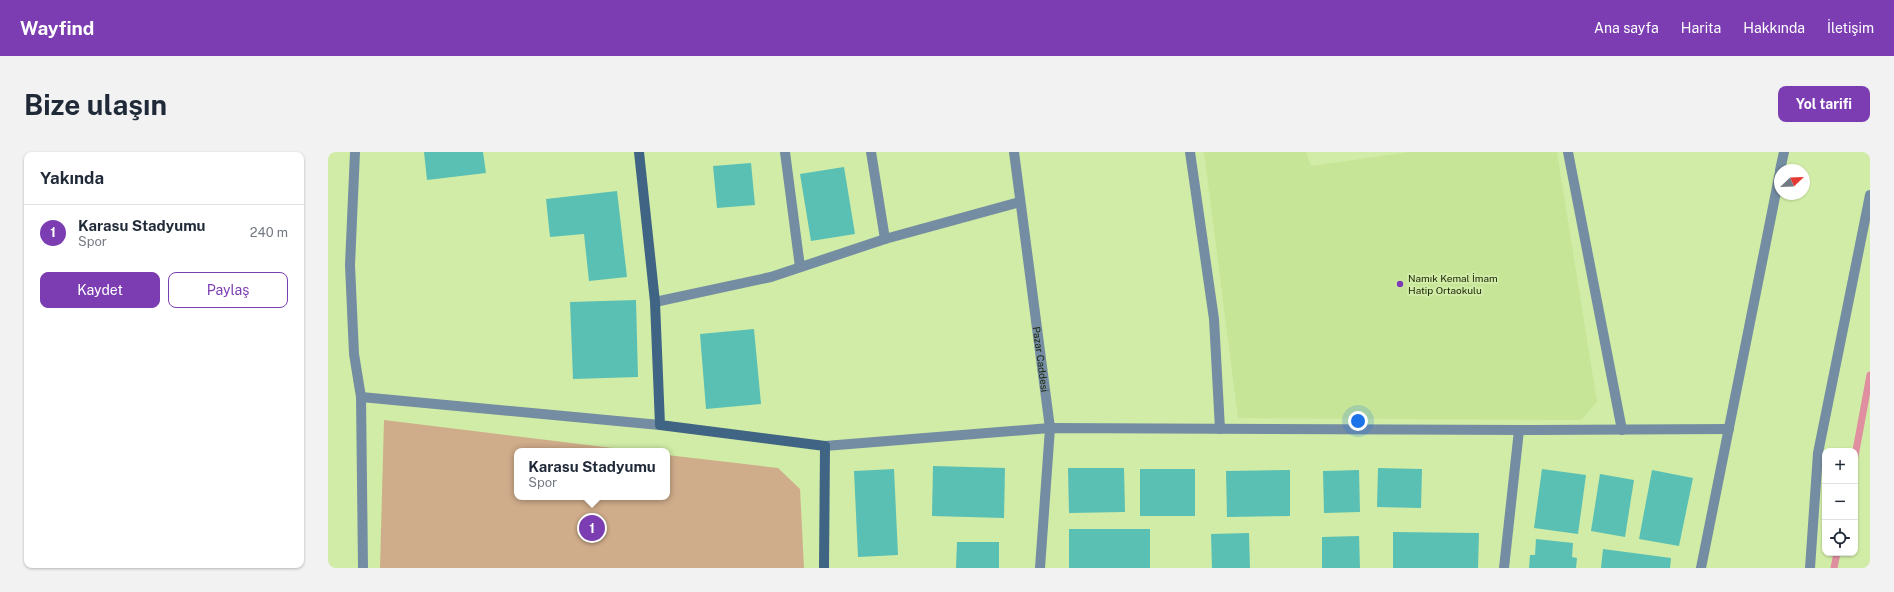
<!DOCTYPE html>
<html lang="tr">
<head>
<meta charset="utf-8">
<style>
  :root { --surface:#fff; --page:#f2f2f3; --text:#1f2937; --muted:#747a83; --line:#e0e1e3; --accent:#7c3db2 }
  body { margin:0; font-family:"Public Sans",sans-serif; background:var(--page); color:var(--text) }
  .controls { position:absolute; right:12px; bottom:12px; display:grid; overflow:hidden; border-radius:8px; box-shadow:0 1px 3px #0004 }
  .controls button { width:36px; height:36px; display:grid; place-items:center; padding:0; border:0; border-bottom:1px solid var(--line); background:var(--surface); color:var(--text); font:20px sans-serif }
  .compass { position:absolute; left:1446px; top:12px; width:36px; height:36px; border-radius:50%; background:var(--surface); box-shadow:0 1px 3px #0004; rotate:67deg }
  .you { position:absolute; left:1030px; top:269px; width:14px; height:14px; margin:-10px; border:3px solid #fff; border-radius:50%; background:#1a73e8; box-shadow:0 0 0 6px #1a73e833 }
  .badge { display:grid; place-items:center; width:26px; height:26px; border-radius:50%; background:var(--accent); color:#fff; font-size:13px; font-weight:700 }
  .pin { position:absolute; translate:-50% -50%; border:2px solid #fff; box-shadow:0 1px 4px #0006 }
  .popup { position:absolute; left:186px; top:296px; width:156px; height:52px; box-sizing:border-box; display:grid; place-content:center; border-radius:8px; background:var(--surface); filter:drop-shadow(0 1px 3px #0005); font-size:13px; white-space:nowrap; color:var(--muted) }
  .popup b { font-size:15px; color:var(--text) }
  .popup::after { content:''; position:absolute; left:50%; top:100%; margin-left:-8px; border:8px solid transparent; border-top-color:var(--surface) }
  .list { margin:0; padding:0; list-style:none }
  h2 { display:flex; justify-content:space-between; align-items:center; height:52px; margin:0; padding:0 16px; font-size:17px }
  h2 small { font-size:13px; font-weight:400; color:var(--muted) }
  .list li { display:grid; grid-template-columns:26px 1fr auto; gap:12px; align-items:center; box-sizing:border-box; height:56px; padding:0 16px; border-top:1px solid var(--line) }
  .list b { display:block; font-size:15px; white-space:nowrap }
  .list p { margin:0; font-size:13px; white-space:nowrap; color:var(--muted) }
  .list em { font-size:13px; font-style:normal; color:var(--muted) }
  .actions { display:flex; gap:8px; padding:12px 16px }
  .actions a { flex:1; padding:9px 0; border:1px solid var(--accent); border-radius:8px; text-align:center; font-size:14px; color:var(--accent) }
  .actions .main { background:var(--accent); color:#fff }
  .icon { flex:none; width:22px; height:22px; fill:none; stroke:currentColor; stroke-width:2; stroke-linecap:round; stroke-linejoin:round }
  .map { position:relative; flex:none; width:1542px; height:416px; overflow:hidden; border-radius:8px }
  header { display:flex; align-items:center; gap:24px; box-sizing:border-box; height:56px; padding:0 20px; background:var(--accent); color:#fff }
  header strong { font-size:19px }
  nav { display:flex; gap:22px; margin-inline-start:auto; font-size:14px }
  .intro { display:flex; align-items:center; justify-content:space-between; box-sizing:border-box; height:96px; padding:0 24px }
  h1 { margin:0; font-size:28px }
  .button { padding:10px 18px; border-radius:8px; background:var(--accent); color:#fff; font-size:14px; font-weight:700 }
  main { display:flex; gap:24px; padding:0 24px }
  aside { flex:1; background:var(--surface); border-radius:8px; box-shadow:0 1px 3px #0004 }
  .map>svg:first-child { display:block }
  .built { fill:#c7e597 }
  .green { fill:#cfac8a }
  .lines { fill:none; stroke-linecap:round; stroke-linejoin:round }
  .stream { stroke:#e08fa1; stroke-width:7 }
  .building { fill:#5ac0b4 }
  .minor { stroke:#748da2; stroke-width:10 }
  .tertiary { stroke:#748da2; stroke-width:10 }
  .secondary { stroke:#406483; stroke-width:10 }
  .poi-dot { fill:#7c3db2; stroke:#d1eca6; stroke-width:1.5 }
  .labels { text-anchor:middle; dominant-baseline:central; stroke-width:4; stroke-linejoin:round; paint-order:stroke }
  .poi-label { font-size:10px; fill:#1a2308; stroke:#d1eca6; text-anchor:start }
  .street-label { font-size:10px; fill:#1a2308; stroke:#d1eca6 }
</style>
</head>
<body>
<header>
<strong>Wayfind</strong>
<nav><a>Ana sayfa</a><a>Harita</a><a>Hakkında</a><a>İletişim</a></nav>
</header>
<div class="intro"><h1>Bize ulaşın</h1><a class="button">Yol tarifi</a></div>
<main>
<aside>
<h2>Yakında<small></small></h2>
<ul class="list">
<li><span class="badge">1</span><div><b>Karasu Stadyumu</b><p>Spor</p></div><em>240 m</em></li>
</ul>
<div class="actions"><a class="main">Kaydet</a><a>Paylaş</a></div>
</aside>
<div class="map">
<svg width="1542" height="416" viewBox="0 0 1542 416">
  <rect width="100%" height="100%" fill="#d1eca6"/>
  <polygon class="built" points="876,0 978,0 983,14 1081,0 1229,0 1269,250 1253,268 910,266"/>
  <polygon class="green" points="56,268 309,299 189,299 189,345 339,345 339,303 450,316 472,337 476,416 52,416"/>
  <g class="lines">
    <g class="stream">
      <polyline points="1527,304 1542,223"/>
      <polyline points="1506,416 1509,401"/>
    </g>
  </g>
  <g class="building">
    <polygon points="96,0 155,0 158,21 99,28"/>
    <polygon points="423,11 427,53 389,56 385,14"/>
    <polygon points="516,15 527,82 483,89 472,22"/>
    <polygon points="289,39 299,125 261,129 256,82 222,85 218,47"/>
    <polygon points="308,148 310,225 245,227 242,150"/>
    <polygon points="426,177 433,252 378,257 372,182"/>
    <polygon points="605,314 677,316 676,366 604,364"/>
    <polygon points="740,316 796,316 797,360 741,361"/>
    <polygon points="1050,316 1094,317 1093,356 1049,355"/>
    <polygon points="566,317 570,403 530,405 526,319"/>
    <rect x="812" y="317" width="55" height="47"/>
    <polygon points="1214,317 1258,323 1250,382 1206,376"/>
    <polygon points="962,318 962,364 899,365 898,319"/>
    <polygon points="1031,318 1032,360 996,361 995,319"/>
    <polygon points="1324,318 1365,326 1351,394 1311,387"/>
    <polygon points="1272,322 1306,328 1297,385 1263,379"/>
    <rect x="741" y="377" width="81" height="39"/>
    <polygon points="1065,380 1151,381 1150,416 1065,416"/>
    <polygon points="921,381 922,416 884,416 883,382"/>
    <polygon points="1031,384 1032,416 994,416 994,385"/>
    <polygon points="1208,387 1245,391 1244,405 1249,406 1248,416 1201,416 1202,403 1207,403"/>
    <polygon points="629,390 671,390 671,416 628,416"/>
    <polygon points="1275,397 1343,406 1342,416 1273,416"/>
  </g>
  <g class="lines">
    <g class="minor">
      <polyline points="27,0 22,113 26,202 33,245 35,416"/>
      <polyline points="457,0 472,115"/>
      <polyline points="543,0 557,87"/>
      <polyline points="862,0 886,167 892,277"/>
      <polyline points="1240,0 1294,278"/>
      <polyline points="1452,18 1456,0"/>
      <polyline points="327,150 443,125 557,87 692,50"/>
      <polyline points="33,245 332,273"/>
      <polyline points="497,294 722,276 1204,278 1401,277"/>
      <polyline points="1176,416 1191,278"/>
      <polyline points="1373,416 1452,20"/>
      <polyline points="1482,416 1490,301 1542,43"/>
    </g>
    <path class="tertiary" id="s1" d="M686,0L722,276L712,416"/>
    <polyline class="secondary" points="311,0 327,150 332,273 497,294 496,416"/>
  </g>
  <circle class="poi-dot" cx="1072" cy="132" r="4"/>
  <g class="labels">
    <g class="poi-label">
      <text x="1080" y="126">Namık Kemal İmam<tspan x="1080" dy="12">Hatip Ortaokulu</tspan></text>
    </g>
    <g class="street-label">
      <text stroke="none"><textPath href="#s1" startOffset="209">Pazar Caddesi</textPath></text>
    </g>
  </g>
</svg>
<div class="controls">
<button>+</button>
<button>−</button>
<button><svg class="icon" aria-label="locate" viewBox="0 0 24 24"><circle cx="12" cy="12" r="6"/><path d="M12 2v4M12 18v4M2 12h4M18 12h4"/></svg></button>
</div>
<svg class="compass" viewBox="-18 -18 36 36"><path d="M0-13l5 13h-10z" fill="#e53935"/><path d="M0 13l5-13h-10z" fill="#747a83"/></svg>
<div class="you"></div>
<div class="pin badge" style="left:264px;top:376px">1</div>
<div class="popup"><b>Karasu Stadyumu</b>Spor</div>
</div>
</main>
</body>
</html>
